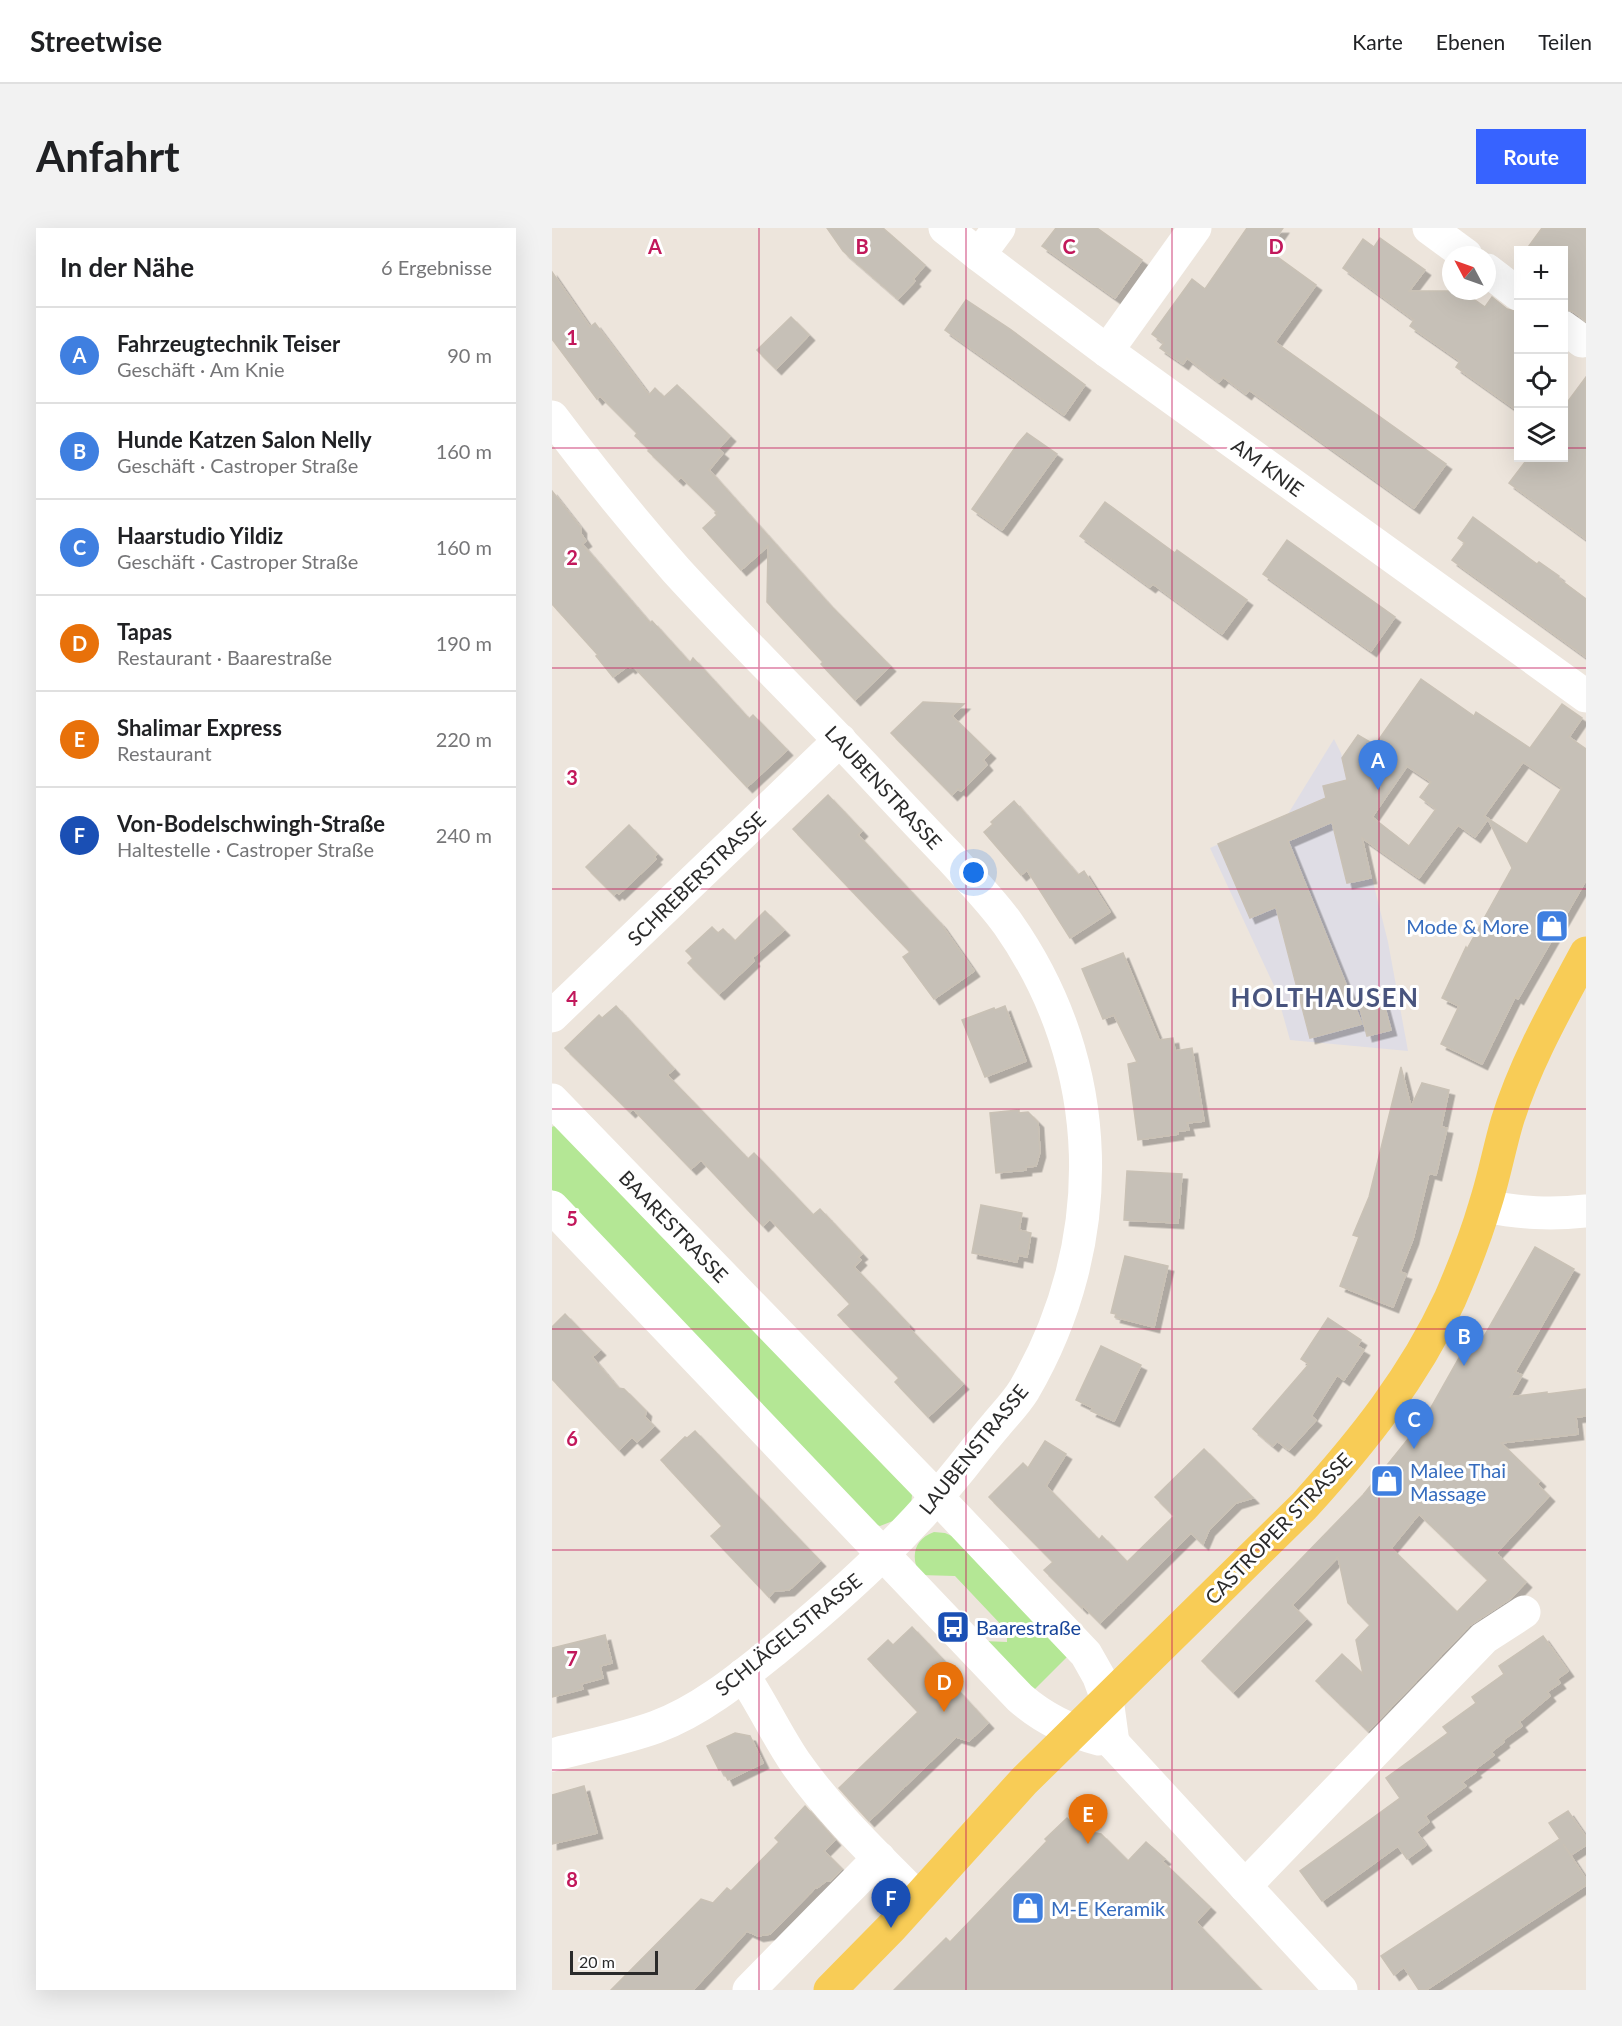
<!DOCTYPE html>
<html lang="de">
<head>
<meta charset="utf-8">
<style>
  :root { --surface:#fff; --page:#f2f2f2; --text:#202124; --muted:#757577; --line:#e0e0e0; --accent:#3763ff }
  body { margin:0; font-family:Lato,sans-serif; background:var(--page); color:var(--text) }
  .controls { position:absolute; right:18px; top:18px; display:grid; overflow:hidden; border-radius:0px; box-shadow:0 6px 24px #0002 }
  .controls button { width:54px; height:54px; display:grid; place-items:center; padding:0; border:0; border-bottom:2px solid var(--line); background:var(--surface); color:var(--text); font:30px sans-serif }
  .compass { position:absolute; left:890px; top:18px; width:54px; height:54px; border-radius:50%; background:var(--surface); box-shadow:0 6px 24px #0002; rotate:311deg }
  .scale { position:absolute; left:18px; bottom:15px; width:88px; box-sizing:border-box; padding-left:6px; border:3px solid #2b2b2b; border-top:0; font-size:16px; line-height:21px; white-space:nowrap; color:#2b2b2b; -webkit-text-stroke:4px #fff; paint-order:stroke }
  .you { position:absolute; left:422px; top:645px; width:21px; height:21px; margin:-15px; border:4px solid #fff; border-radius:50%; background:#1a73e8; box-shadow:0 0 0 9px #1a73e833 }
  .badge { display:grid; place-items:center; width:39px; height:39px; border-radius:50%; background:var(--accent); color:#fff; font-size:20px; font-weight:700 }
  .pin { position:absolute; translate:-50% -50px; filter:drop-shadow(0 2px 3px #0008) }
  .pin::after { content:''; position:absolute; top:32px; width:21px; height:18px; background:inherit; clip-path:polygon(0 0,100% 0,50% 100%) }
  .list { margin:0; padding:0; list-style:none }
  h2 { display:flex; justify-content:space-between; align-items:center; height:78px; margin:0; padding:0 24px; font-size:26px }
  h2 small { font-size:20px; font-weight:400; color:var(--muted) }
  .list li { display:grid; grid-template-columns:39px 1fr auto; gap:18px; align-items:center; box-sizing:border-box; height:96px; padding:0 24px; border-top:2px solid var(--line) }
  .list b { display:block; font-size:22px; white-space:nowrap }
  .list p { margin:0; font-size:20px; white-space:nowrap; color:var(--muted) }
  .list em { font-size:20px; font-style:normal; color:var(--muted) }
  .icon { flex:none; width:33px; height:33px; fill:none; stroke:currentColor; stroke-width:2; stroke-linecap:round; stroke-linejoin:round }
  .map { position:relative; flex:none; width:1034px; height:1762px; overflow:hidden; border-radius:0px }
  header { display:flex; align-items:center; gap:36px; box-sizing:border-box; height:84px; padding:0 30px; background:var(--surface); border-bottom:2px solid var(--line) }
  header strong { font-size:28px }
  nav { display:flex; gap:33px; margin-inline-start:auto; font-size:21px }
  .intro { display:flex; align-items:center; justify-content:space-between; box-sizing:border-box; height:144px; padding:0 36px }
  h1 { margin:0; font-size:42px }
  .button { padding:15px 27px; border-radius:0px; background:var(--accent); color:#fff; font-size:21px; font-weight:700 }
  main { display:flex; gap:36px; padding:0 36px }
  aside { flex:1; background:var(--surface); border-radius:0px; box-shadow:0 6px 24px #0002 }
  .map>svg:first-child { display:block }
  .industrial { fill:#dfdde5 }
  .green { fill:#b4e795 }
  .building { fill:#c6c0b7; stroke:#c9c1b5; stroke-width:1.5; fill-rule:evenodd; filter:url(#shadow) }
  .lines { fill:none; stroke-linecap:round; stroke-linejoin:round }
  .minor { stroke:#fff; stroke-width:33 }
  .major { stroke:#f8cc56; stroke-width:33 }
  .grid { fill:none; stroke:#c2185b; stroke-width:1.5; stroke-opacity:0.55 }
  .labels { text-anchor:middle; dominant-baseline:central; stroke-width:6; stroke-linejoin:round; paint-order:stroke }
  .street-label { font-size:20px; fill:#2b2b2b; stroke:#fff }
  .shop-label { font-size:20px; fill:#366cbe; stroke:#fff; text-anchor:start }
  .transit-label { font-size:20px; fill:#164399; stroke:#fff; text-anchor:start }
  .district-label { font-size:26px; font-weight:bold; letter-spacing:1.5px; fill:#48547e; stroke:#fff }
  .grid-label { font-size:20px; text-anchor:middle; font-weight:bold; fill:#c2185b; stroke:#fff; stroke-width:6; stroke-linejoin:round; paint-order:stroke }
</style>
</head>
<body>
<header>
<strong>Streetwise</strong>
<nav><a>Karte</a><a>Ebenen</a><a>Teilen</a></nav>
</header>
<div class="intro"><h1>Anfahrt</h1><a class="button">Route</a></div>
<main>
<aside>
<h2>In der Nähe<small>6 Ergebnisse</small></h2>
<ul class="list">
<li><span class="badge" style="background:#3f7fe0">A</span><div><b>Fahrzeugtechnik Teiser</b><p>Geschäft · Am Knie</p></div><em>90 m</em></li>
<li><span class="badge" style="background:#3f7fe0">B</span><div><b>Hunde Katzen Salon Nelly</b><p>Geschäft · Castroper Straße</p></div><em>160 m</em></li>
<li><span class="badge" style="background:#3f7fe0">C</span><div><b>Haarstudio Yildiz</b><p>Geschäft · Castroper Straße</p></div><em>160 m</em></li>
<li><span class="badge" style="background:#e8710a">D</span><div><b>Tapas</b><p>Restaurant · Baarestraße</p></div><em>190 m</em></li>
<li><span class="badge" style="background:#e8710a">E</span><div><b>Shalimar Express</b><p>Restaurant</p></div><em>220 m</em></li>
<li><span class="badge" style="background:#1a4fb4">F</span><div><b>Von-Bodelschwingh-Straße</b><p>Haltestelle · Castroper Straße</p></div><em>240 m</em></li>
</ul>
</aside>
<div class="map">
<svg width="1034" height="1762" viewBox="0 0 1034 1762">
  <defs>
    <filter id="shadow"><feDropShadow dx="5.5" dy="5.5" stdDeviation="0" flood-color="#0004"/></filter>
  </defs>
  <rect width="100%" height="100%" fill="#ede5dc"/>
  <polygon class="industrial" points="782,511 789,525 836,714 856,823 738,812 724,762 658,620 736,586"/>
  <g class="green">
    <polygon points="2,898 13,902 355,1255 360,1267 359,1277 346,1291 328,1298 318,1295 0,962 0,899"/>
    <path d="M382,1304L393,1305L400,1308L517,1427L480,1464L431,1413L455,1414V1403L403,1348L368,1347C358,1329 362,1311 382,1304Z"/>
  </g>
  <g class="building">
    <polygon points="275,0 331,0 373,37 361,51 363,53 346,71 291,23"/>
    <polygon points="504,0 545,0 590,32 563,70 490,18"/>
    <polygon points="695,0 731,0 716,22 764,57 723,114 894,236 862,280 697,162 694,166 671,149 667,154 635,130 631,136 608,120 612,115 600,106 640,51 653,61"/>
    <polygon points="990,0 1034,0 1034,93 1022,84 1011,80 1011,22 974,22"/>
    <polygon points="828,10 873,42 857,63 910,63 933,79 940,69 955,81 966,84 966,183 904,139 908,133 858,98 862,92 791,40 811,11 822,19"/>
    <polygon points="0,44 38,99 43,95 97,167 103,160 112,169 125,157 178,208 166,221 171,225 157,242 275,374 338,438 303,472 269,436 271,434 215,374 216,318 189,342 151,300 165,287 163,285 165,284 129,249 126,252 96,223 98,222 83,208 85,205 48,168 45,171 0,111"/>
    <polygon points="414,72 458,101 533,157 512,187 393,102"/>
    <polygon points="239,89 257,107 224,141 205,122"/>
    <polygon points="1034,149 1034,311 957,255 976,230 1011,230 1011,180"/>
    <polygon points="475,205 505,226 450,302 420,281 467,214"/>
    <polygon points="0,263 29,300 29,306 34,313 30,316 98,395 100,393 138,435 141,430 197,491 201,487 235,522 195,559 81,438 78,440 76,438 61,449 44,428 46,427 0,376"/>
    <polygon points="553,274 623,325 625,322 695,372 670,406 601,356 598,359 528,308"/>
    <polygon points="921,289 985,336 987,334 1007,348 1006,350 1034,371 1034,429 900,332 913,315 906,310"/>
    <polygon points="735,312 843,389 819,423 711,346"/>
    <path d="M869,451L922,488L924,484L978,520L1010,476L1030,490L1017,509L1034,521V652L966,771L963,769L930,836L889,816L907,778L890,770L914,719L915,721L960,640L936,591L923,609L906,597L867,650L810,610L819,650L795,655L780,594L736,613L810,796L758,810L724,679L698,690L666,616L774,570L771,558L795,552L790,530L806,507L823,517ZM971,534L1010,560L975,616L932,588ZM855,538L879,554L868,569L884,581L857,618L820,589Z"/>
    <polygon points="371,474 412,476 400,488 438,525 431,532 435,537 409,563 406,561 400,567 339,505"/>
    <polygon points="276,567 310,603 306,607 389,696 422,743 382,771 351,729 358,724 241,601"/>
    <polygon points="462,573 526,647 532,643 558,684 518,710 475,642 469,647 432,604 441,596 439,594"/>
    <polygon points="77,597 105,626 102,629 104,631 67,666 65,664 62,667 34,639"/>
    <polygon points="213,683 232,702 200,730 202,733 167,766 136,735 141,730 134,723 160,699 166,705 171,701 183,713"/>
    <polygon points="571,725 607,812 621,810 623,823 640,820 652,893 635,895 637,902 626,903 626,906 586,912 576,836 585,834 562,787 551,791 530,741"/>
    <polygon points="830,769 839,802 815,808 807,776"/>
    <polygon points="64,778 122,841 115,847 196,931 202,925 261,987 268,981 310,1026 306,1029 309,1032 302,1039 357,1097 356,1099 411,1156 376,1189 343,1154 347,1150 286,1087 298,1076 218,991 211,998 149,932 139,941 81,881 78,884 13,820 47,787 50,790"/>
    <polygon points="453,778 474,833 433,849 410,792 442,780 443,782"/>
    <polygon points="849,839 859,879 870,855 897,862 889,899 895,900 884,947 877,945 861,1011 848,1044 854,1046 841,1079 788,1058 807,1009 801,1007 817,969"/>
    <polygon points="467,882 467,885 476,884 486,894 488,924 484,938 474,939 474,942 444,945 438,885"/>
    <polygon points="575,943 630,946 626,995 572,992"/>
    <polygon points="429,977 470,985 467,1002 479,1005 475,1029 466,1027 465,1034 420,1025"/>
    <path d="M983,1019L1022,1041L963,1144L970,1147L958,1169L995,1164V1166L1034,1161V1188L1024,1189L1026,1206L949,1215L988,1253L985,1256L997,1268L944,1325L974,1354L958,1371L918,1397L816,1503L764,1453L790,1426L811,1446L804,1412L818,1397L796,1375L786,1329L740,1377L754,1391L681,1464L650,1433L811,1267L873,1190L921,1105L931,1110ZM867,1286L936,1352L905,1384L839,1320Z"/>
    <polygon points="573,1028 616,1038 602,1099 563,1089 564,1086 559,1085"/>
    <polygon points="13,1086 48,1122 40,1129 66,1160 72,1161 94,1183 93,1189 102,1198 85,1214 80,1209 67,1222 0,1151 0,1099"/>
    <polygon points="776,1090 809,1112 805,1118 812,1122 792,1152 785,1147 759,1188 764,1192 737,1222 725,1213 721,1218 701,1201 757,1136 749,1131"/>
    <polygon points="549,1118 589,1137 562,1193 539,1183 541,1180 524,1172"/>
    <polygon points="143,1203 268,1333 237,1362 222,1363 217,1369 159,1308 170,1298 109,1232 133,1209 135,1210"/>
    <polygon points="493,1213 514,1226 494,1258 547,1312 550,1308 575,1334 622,1288 603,1269 652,1221 701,1270 684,1275 657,1302 651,1316 639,1305 548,1395 531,1378 530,1380 492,1342 501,1334 437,1269 471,1235 476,1240"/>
    <polygon points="360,1399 397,1438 394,1441 404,1452 400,1456 436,1495 417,1513 404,1509 317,1593 287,1560 366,1484 316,1431 336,1412 341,1417"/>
    <polygon points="53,1407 60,1435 48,1438 51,1450 29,1456 31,1461 0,1469 0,1420"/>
    <polygon points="991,1408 1016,1443 1005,1451 1008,1455 995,1464 998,1468 967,1494 970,1498 951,1512 952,1514 939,1524 942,1527 922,1542 924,1544 910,1554 914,1558 873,1588 877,1594 864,1604 874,1617 855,1631 846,1618 770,1673 748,1643 848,1570 834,1550 896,1505 891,1499 924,1475 920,1469 952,1446 947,1438"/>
    <polygon points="183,1505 198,1508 211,1535 176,1552 170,1541 167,1542 155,1518"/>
    <polygon points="32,1558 45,1605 0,1616 0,1567"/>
    <polygon points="253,1578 283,1612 272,1623 290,1641 278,1653 274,1653 265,1660 264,1659 218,1706 206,1708 195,1703 141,1762 59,1762 149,1671 161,1675 175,1660 179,1663 227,1614 223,1610"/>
    <polygon points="1016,1583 1034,1609 1034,1617 1019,1627 1011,1616 1034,1651 1034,1657 874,1762 867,1762 852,1739 842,1747 829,1728 1008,1611 997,1595"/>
    <polygon points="515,1590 527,1602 549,1606 576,1633 594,1614 613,1631 610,1633 658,1679 644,1694 709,1762 342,1762 394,1710 398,1714 495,1613 493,1611"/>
  </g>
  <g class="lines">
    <g class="minor">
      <polyline points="393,0 427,27 555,123 1034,468"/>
      <polyline points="877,0 914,27"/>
      <polyline points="427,27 447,0"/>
      <polyline points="935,42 966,66"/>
      <polyline points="1011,99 1030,113"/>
      <polyline points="555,123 643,0"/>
      <path d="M0,189C39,241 81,293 124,342C185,409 249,471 311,537C339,567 368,598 397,628C417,650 439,672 456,696C555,837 558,1014 472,1162C464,1175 453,1186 444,1197C432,1211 421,1225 410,1239C356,1307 291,1366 224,1421C188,1450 148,1483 104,1499C71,1511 34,1518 0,1527"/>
      <polyline points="0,788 288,512"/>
      <polyline points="0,872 386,1270 534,1426 547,1449 555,1471 561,1515"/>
      <path d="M933,978C969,985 998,987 1034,983"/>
      <path d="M0,979L468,1470C492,1491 517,1503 547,1511"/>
      <path d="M191,1447C210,1475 224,1506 243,1534C278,1584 323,1626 366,1670"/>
      <polyline points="561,1515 789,1762"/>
      <polyline points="693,1658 932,1410 972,1384"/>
      <polyline points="197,1762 327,1630"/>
    </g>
    <path class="major" d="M278,1762L339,1700L472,1553L752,1278C810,1214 862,1149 898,1071C911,1041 924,1008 933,977C942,950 947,921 955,894C973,835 1005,779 1034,725"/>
  </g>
  <path class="grid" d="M207,0V1762M414,0V1762M620,0V1762M827,0V1762M0,220H966M1011,220H1034M0,440H1034M0,661H1034M0,881H1034M0,1101H1034M0,1322H1034M0,1542H1034"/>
  <defs>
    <symbol id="shop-square" viewBox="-11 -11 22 22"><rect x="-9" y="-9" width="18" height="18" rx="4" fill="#3f7fe0" stroke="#fff"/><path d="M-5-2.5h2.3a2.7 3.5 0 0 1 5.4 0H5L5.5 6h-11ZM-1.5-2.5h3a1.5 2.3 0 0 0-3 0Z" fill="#fff"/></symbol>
    <symbol id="bus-square" viewBox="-11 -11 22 22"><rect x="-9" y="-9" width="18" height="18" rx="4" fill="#1a4fb4" stroke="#fff"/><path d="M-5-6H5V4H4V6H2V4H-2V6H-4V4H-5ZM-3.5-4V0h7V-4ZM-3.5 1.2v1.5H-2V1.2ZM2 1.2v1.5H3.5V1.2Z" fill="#fff"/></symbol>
  </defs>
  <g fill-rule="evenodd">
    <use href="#shop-square" x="981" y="679" width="38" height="38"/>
    <use href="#shop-square" x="816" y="1234" width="38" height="38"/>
    <use href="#bus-square" x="382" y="1380" width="38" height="38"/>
    <use href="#shop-square" x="457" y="1661" width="38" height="38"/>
  </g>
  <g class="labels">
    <g class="street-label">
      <text transform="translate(716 239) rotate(36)">AM KNIE</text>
      <text transform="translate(332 559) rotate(47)">LAUBENSTRASSE</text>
      <text transform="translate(144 650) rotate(-44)">SCHREBERSTRASSE</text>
      <text transform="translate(122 998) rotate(46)">BAARESTRASSE</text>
      <text transform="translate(421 1221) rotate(-51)">LAUBENSTRASSE</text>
      <text transform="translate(726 1300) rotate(-46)">CASTROPER STRASSE</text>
      <text transform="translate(236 1406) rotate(-39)">SCHLÄGELSTRASSE</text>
    </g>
    <g class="shop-label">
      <text x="977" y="698" text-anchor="end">Mode &amp; More</text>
      <text x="858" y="1242">Malee Thai<tspan x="858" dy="23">Massage</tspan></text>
      <text x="499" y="1680">M-E Keramik</text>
    </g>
    <g class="transit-label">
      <text x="424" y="1399">Baarestraße</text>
    </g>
    <g class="district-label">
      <text x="773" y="769">HOLTHAUSEN</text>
    </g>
  </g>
  <g class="grid-label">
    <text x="103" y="26">A</text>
    <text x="310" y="26">B</text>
    <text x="517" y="26">C</text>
    <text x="724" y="26">D</text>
    <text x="20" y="117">1</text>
    <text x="20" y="337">2</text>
    <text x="20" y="557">3</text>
    <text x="20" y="778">4</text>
    <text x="20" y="998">5</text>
    <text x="20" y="1218">6</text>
    <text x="20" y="1438">7</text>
    <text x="20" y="1659">8</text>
  </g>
</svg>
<div class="controls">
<button>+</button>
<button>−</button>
<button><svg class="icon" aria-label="locate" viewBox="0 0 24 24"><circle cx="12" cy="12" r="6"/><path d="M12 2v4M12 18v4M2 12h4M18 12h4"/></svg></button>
<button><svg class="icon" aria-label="layers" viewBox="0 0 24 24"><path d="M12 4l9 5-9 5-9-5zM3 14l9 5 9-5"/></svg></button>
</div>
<svg class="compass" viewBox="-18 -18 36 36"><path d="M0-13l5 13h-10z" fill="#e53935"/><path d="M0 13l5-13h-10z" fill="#757577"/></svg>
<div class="scale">20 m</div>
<div class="you"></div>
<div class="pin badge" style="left:826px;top:562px;background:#3f7fe0">A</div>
<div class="pin badge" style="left:912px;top:1138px;background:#3f7fe0">B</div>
<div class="pin badge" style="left:862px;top:1221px;background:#3f7fe0">C</div>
<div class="pin badge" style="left:392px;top:1484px;background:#e8710a">D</div>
<div class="pin badge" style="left:536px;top:1616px;background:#e8710a">E</div>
<div class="pin badge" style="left:339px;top:1700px;background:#1a4fb4">F</div>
</div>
</main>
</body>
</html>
